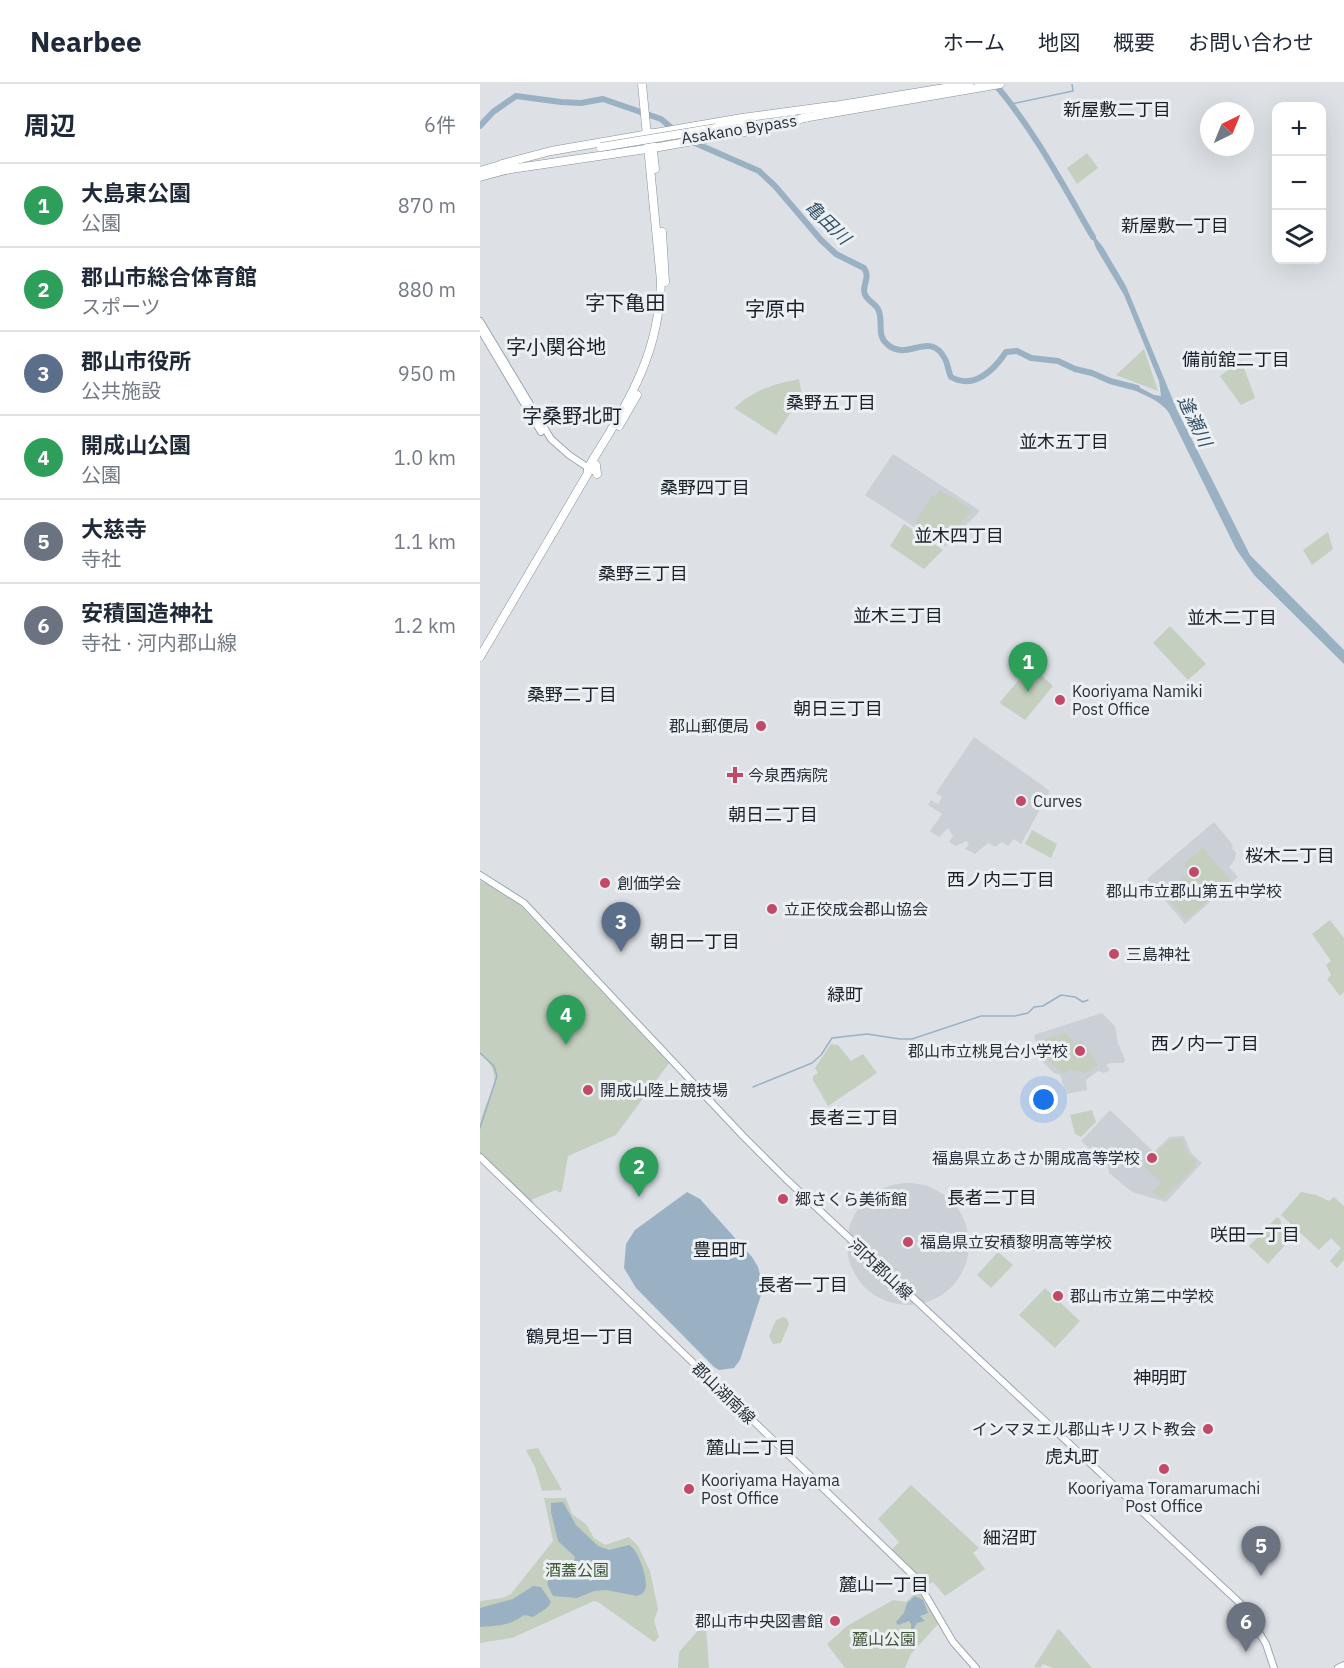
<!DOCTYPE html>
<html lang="ja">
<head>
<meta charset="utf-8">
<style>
  :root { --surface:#fff; --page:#f2f2f3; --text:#1f2937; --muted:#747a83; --line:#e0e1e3; --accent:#c24a66 }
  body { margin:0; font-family:"IBM Plex Sans","Noto Sans JP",sans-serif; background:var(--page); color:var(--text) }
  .controls { position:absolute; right:18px; top:18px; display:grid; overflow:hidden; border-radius:12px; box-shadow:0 6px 24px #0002 }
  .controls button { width:54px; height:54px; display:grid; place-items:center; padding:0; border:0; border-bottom:2px solid var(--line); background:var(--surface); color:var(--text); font:30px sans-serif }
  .compass { position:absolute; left:720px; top:18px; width:54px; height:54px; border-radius:50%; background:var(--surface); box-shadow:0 6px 24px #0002; rotate:43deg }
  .you { position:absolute; left:564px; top:1016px; width:21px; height:21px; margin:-15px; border:4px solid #fff; border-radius:50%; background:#1a73e8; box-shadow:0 0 0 9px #1a73e833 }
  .badge { display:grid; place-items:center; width:39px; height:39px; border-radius:50%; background:var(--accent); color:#fff; font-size:20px; font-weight:700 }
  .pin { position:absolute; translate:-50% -50px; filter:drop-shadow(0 2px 3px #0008) }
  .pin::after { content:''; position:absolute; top:32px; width:21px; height:18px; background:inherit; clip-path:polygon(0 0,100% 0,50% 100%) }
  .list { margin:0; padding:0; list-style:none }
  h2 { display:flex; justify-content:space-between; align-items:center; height:78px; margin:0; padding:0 24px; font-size:26px }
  h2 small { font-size:20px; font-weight:400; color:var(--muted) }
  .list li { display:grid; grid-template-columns:39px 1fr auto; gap:18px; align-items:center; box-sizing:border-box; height:84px; padding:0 24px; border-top:2px solid var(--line) }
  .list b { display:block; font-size:22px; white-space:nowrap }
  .list p { margin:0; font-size:20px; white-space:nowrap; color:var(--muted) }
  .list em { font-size:20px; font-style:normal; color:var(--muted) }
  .icon { flex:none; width:33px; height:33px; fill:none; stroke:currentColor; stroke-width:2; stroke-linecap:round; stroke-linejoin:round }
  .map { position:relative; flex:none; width:864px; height:1584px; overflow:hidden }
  header { display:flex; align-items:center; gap:36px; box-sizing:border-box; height:84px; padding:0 30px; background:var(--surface); border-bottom:2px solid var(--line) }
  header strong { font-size:28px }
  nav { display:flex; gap:33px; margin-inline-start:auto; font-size:21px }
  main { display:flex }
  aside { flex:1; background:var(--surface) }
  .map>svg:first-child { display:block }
  .built { fill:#cbd0d7 }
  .green { fill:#c4cfbf }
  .water { fill:#9ab1c3 }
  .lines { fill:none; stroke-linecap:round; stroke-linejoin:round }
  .stream { stroke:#9ab1c3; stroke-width:1.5 }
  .river { stroke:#9ab1c3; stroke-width:6 }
  .major-casing { stroke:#9da6b0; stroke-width:8 }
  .highway-casing { stroke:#86909b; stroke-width:9 }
  .major { stroke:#fff; stroke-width:6 }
  .highway { stroke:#fff; stroke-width:8 }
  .highway-bridge-casing { stroke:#86909b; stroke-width:9; stroke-linecap:butt }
  .highway-bridge { stroke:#fff; stroke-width:8 }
  .poi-dot { fill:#c24a66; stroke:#ecf0f3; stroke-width:2 }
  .labels { text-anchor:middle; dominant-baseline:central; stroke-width:6; stroke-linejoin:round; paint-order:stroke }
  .street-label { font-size:16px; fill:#28303b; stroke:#ecf0f3 }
  .poi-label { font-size:16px; fill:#28303b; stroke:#ecf0f3; text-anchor:start }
  .park-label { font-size:16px; fill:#3f5536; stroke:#ecf0f3 }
  .neighbourhood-label { font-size:18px; fill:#1a212b; stroke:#ecf0f3 }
  .water-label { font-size:18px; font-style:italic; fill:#35526b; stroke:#ecf0f3 }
  .quarter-label { font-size:20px; fill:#1a212b; stroke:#ecf0f3 }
</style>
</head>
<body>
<header>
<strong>Nearbee</strong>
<nav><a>ホーム</a><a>地図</a><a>概要</a><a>お問い合わせ</a></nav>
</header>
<main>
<aside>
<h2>周辺<small>6件</small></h2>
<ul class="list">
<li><span class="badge" style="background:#2e9e5b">1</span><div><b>大島東公園</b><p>公園</p></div><em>870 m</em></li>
<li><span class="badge" style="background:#2e9e5b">2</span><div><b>郡山市総合体育館</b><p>スポーツ</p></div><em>880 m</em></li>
<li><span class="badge" style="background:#5c6f8a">3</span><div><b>郡山市役所</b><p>公共施設</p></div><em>950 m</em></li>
<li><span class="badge" style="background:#2e9e5b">4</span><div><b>開成山公園</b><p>公園</p></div><em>1.0 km</em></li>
<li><span class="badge" style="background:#6b7280">5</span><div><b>大慈寺</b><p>寺社</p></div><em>1.1 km</em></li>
<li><span class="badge" style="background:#6b7280">6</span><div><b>安積国造神社</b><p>寺社 · 河内郡山線</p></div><em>1.2 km</em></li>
</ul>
</aside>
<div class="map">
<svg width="864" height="1584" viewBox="0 0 864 1584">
  <rect width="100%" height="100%" fill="#dde1e6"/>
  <g class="built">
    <polygon points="413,370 499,426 499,428 465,463 385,411"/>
    <polygon points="494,653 570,707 541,760 534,755 528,762 522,758 515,763 508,759 495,770 485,765 489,761 487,757 476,762 469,758 473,752 468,744 459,753 450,747 462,730 448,721 451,716 458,720 462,713 456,709"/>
    <polygon points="734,738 753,761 752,764 756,769 755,776 749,783 758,793 705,840 667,795"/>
    <polygon points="622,929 635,942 638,959 645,976 643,979 630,979 626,981 630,986 624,989 618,987 606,996 607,1006 586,1010 580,991 574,989 561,976 554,951"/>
    <polygon points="630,1026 674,1068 689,1053 704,1052 711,1069 722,1079 686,1118 652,1108 629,1089 626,1068 621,1063 618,1066 613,1062 610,1065 601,1057"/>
    <circle cx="428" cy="1160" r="61"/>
  </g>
  <g class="green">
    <polygon points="607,69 618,84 597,100 587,84"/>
    <polygon points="664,265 678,307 636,291"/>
    <polygon points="761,276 775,314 761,321 740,292"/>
    <path d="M319,295L322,311L296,351L254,324C276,305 291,301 319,295Z"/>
    <polygon points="460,406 490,424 491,428 466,456 462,457 436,440 436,437 452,411 455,413"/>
    <polygon points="424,440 463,466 444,485 410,462"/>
    <polygon points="848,448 853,465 832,481 823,466"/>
    <polygon points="690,542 726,580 708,596 673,559"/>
    <polygon points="550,583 553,583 573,602 545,636 521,620 520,618"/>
    <polygon points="552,746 577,760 571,774 545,760"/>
    <polygon points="723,764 751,797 706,836 684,810 708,789 704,780"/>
    <path d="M0,797L13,802L39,820L189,979L136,1051L88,1072L82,1106L80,1109L76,1106L51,1116L0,1069C0,1060 0,1049 0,1040C5,1011 30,995 0,970Z"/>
    <polygon points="850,836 864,854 864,908 860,912 847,895 851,891 846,881 851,877 832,850"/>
    <path d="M586,949L595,961L602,957L618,981L606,989L590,986L584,990C569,978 563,976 564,955Z"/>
    <polygon points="351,960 358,961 371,977 383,970 397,989 348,1022 333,996 333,992 338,989 335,984"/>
    <polygon points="612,1026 616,1038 601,1053 595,1050 590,1031"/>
    <polygon points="702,1054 707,1069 716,1077 715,1083 683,1115 672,1109 681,1098 663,1082 690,1055"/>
    <polygon points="821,1108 836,1111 849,1117 854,1113 864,1122 864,1176 857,1184 850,1177 861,1164 851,1154 839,1166 801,1131"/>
    <polygon points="797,1133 800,1135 807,1159 788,1180 769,1162"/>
    <polygon points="518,1168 533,1181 511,1204 497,1191"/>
    <polygon points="565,1204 600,1237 575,1264 539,1231"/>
    <polygon points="303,1233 307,1235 309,1240 301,1259 293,1260 289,1252 296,1236"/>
    <polygon points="58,1364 82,1406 62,1407 55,1383 46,1366"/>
    <polygon points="431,1401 499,1464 493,1469 505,1485 465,1512 453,1498 444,1503 411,1467 419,1458 398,1435"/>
    <polygon points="64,1414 86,1414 92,1430 106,1440 114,1454 125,1461 149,1453 158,1462 170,1487 178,1525 174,1537 179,1553 174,1558 118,1518 114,1517 32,1554 0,1559 0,1517 22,1514 31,1510 73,1457"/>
    <polygon points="440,1507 459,1539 431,1570 425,1584 365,1584 347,1560 367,1542 413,1516 426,1518 434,1510"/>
    <polygon points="223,1541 226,1543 229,1584 198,1584 199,1568"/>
    <polygon points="578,1545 580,1546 612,1584 573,1584 563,1580 560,1584 554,1583"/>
  </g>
  <g class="water">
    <path d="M610,147L623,163L646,202L697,326L770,471L864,566V580L774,491L756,465L689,329C681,317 666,312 654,306L651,299L674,311L681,312L679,297L644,211L616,164Z"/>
    <polygon points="207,1108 220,1115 272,1173 278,1183 283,1202 279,1202 279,1207 282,1208 260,1276 254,1284 239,1286 234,1283 156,1204 144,1184 146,1160 155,1146"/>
    <path d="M83,1418L96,1441L118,1462L129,1466L149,1461C158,1465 169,1496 165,1506C163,1510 161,1510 157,1512L126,1506L114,1507L97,1514L73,1512L67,1500L69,1495L92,1484L95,1473L78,1457L71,1428V1419Z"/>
    <path d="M53,1502L61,1503L71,1518L67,1524L53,1533L44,1531C27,1543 20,1541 0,1543V1524L33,1515Z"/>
    <polygon points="435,1512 443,1516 448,1529 440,1532 445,1537 437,1539 433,1546 431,1545 431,1540 429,1537 418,1541 416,1538 424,1529 427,1519"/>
  </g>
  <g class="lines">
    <g class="stream">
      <polyline points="531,20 593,7 592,0"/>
      <polyline points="0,969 14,982 17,992 0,1044"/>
      <polyline points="273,1003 332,979 341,971 352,954 387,950 420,955 432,955 501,932 535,932 548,929 554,923 563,922 581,911 595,913 603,918 608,916"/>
      <polyline points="0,1069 52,1118"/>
    </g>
    <g class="river">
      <path d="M515,0C554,46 583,101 613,153"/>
      <path d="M0,42L13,28L36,12L81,18L101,19L123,15L181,35L195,47L208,56L279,87L295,102L341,156L356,170L384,184C390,193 384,198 384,207C385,216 394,218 398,225C404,237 396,251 407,260C427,279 450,245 465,275C468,280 468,287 471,293C494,306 514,286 526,268L537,267L551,274L578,277L595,285L612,289L630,297L657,304"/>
    </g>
    <defs>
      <g id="major">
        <polyline points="0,237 71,355 89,371 113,387"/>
        <polyline points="0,245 61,348"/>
        <polyline points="0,791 44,819 263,1052 306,1095 763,1522 786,1560 794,1584"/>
        <polyline points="0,1073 435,1493 473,1558 496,1584"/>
        <polyline points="858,1584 864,1581"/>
      </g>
      <g id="highway">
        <polyline points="348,23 489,0"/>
        <polyline points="323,34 520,0"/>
        <polyline points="236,44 269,38"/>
        <polyline points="171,49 175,85"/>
        <polyline points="22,80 71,67 262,34 351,22"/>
        <polyline points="24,86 173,64 281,45 328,33"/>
        <polyline points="0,87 24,80"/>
        <polyline points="0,93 29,85"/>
        <polyline points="182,148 185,198"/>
        <polyline points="139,342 157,311"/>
        <polyline points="116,381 117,390"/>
        <path d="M0,573L108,389V384C146,321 179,274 181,197L162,0"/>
      </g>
    </defs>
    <use href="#major" class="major-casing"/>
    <use href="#highway" class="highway-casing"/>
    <use href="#major" class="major"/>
    <use href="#highway" class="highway"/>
    <defs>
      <polyline id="highway-bridge" points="121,63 236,44"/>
    </defs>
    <use href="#highway-bridge" class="highway-bridge-casing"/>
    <use href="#highway-bridge" class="highway-bridge"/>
  </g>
  <g class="poi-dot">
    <circle cx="580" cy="616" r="6"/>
    <circle cx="281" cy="642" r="6"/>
    <path d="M252 682h6v6h6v6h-6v6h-6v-6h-6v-6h6z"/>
    <circle cx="541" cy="717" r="6"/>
    <circle cx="714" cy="788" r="6"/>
    <circle cx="125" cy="799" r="6"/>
    <circle cx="292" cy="825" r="6"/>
    <circle cx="634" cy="870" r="6"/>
    <circle cx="600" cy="967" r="6"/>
    <circle cx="108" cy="1006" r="6"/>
    <circle cx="672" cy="1074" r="6"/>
    <circle cx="303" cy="1115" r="6"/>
    <circle cx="428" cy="1158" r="6"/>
    <circle cx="578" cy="1212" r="6"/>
    <circle cx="728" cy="1345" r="6"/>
    <circle cx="684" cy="1385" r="6"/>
    <circle cx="209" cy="1405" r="6"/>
    <circle cx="355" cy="1537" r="6"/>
  </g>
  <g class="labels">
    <g class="street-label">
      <text transform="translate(259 45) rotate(-9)">Asakano Bypass</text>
      <text transform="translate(401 1185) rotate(43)">河内郡山線</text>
      <text transform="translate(244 1309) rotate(44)">郡山湖南線</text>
    </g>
    <g class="poi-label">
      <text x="592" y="607">Kooriyama Namiki<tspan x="592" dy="18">Post Office</tspan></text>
      <text x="269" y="642" text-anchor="end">郡山郵便局</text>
      <text x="268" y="691">今泉西病院</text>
      <text x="553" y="717">Curves</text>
      <text x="137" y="799">創価学会</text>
      <text x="714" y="807" text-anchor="middle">郡山市立郡山第五中学校</text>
      <text x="304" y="825">立正佼成会郡山協会</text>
      <text x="646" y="870">三島神社</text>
      <text x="588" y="967" text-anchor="end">郡山市立桃見台小学校</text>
      <text x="120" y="1006">開成山陸上競技場</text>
      <text x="660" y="1074" text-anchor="end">福島県立あさか開成高等学校</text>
      <text x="315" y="1115">郷さくら美術館</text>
      <text x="440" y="1158">福島県立安積黎明高等学校</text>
      <text x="590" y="1212">郡山市立第二中学校</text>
      <text x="716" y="1345" text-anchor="end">インマヌエル郡山キリスト教会</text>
      <text x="221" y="1396">Kooriyama Hayama<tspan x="221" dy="18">Post Office</tspan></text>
      <text x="684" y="1404" text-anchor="middle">Kooriyama Toramarumachi<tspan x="684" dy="18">Post Office</tspan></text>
      <text x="343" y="1537" text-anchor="end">郡山市中央図書館</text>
    </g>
    <g class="park-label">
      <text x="97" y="1486">酒蓋公園</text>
      <text x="404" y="1555">麓山公園</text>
    </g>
    <g class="neighbourhood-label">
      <text x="637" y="25">新屋敷二丁目</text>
      <text x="695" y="141">新屋敷一丁目</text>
      <text x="756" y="275">備前舘二丁目</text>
      <text x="351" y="318">桑野五丁目</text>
      <text x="584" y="357">並木五丁目</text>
      <text x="225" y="403">桑野四丁目</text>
      <text x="479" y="451">並木四丁目</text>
      <text x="163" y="489">桑野三丁目</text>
      <text x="418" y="531">並木三丁目</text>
      <text x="752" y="533">並木二丁目</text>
      <text x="92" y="610">桑野二丁目</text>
      <text x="358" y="624">朝日三丁目</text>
      <text x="293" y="730">朝日二丁目</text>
      <text x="810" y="771">桜木二丁目</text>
      <text x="521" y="795">西ノ内二丁目</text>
      <text x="215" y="857">朝日一丁目</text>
      <text x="365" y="910">緑町</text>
      <text x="725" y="959">西ノ内一丁目</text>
      <text x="374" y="1033">長者三丁目</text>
      <text x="512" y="1113">長者二丁目</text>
      <text x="775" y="1150">咲田一丁目</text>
      <text x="240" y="1165">豊田町</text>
      <text x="323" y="1200">長者一丁目</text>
      <text x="100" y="1252">鶴見坦一丁目</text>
      <text x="680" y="1293">神明町</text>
      <text x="271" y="1363">麓山二丁目</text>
      <text x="592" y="1372">虎丸町</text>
      <text x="530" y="1453">細沼町</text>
      <text x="404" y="1500">麓山一丁目</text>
    </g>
    <g class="water-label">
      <text transform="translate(348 138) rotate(44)">亀田川</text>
      <text transform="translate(715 337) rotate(64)">逢瀬川</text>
    </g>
    <g class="quarter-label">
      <text x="145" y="218">字下亀田</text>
      <text x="295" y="224">字原中</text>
      <text x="76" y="262">字小関谷地</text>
      <text x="92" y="331">字桑野北町</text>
    </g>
  </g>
</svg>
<div class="controls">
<button>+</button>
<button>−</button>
<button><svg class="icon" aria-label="layers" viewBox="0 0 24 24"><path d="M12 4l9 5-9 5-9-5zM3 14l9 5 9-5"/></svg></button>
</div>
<svg class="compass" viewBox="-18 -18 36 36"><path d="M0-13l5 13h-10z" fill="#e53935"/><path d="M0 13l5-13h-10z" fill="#747a83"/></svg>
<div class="you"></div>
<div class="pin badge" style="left:548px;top:608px;background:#2e9e5b">1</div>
<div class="pin badge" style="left:159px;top:1113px;background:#2e9e5b">2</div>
<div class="pin badge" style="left:141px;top:868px;background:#5c6f8a">3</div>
<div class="pin badge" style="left:86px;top:961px;background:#2e9e5b">4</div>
<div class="pin badge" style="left:781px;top:1492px;background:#6b7280">5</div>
<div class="pin badge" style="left:766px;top:1568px;background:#6b7280">6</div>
</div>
</main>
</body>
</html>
